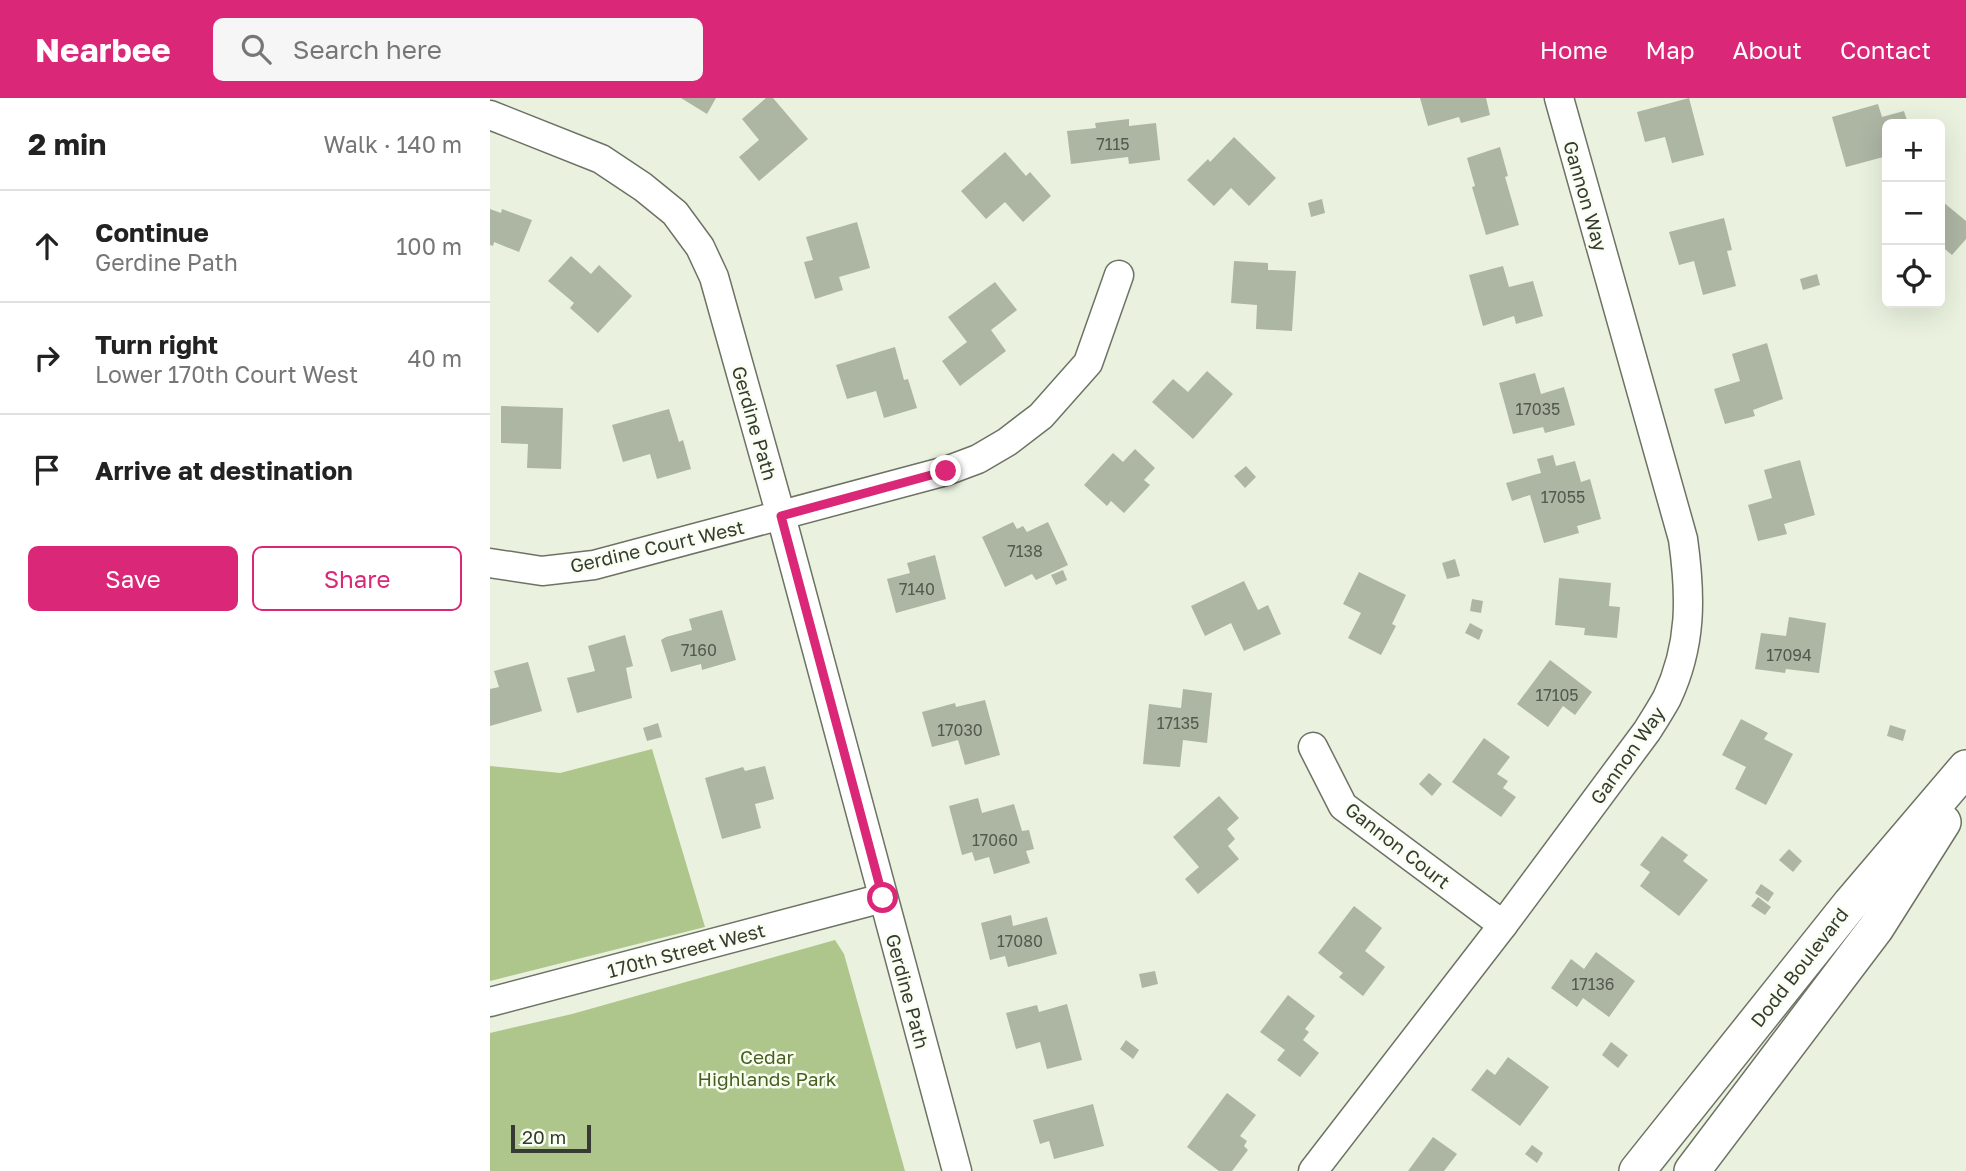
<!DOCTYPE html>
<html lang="en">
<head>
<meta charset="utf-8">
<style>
  :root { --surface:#fff; --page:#f6f6f6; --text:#222; --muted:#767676; --line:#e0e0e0; --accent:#db2777 }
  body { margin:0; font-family:"Golos Text",sans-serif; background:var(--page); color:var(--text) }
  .controls { position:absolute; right:21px; top:21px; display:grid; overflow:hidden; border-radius:10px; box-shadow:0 7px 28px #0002 }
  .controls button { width:63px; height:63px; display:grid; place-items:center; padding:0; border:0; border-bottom:2px solid var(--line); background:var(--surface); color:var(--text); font:35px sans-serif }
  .scale { position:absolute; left:21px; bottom:18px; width:80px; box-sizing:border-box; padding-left:7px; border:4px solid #373a33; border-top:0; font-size:19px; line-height:24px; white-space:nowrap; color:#373a33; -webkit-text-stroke:5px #f8fff0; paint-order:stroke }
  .stop { position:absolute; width:21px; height:21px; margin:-16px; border:5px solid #db2777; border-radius:50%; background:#fff }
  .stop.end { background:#db2777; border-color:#fff; box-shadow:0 2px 7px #0008 }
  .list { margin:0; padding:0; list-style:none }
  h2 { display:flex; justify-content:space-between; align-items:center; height:91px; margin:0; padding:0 28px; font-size:30px }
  h2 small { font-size:23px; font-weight:400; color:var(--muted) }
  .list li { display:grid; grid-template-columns:46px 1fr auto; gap:21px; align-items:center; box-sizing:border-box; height:112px; padding:0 28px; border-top:2px solid var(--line) }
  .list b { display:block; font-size:26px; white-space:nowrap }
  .list p { margin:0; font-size:23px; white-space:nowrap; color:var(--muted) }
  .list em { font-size:23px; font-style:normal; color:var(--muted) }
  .actions { display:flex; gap:14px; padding:21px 28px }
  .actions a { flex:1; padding:16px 0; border:2px solid var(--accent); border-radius:10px; text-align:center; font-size:24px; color:var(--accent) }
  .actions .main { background:var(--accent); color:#fff }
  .icon { flex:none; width:38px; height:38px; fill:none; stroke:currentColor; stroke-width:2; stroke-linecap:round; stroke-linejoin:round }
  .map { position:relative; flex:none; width:1476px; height:1073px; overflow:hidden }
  header { display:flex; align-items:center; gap:42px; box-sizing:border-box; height:98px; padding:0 35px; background:var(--accent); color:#fff }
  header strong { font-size:33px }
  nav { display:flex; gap:38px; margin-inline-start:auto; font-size:24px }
  .search { width:490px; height:63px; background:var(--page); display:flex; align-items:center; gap:18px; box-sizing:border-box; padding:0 24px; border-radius:10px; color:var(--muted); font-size:26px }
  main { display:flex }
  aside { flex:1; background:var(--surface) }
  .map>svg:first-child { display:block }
  .green { fill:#aec68b }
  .building { fill:#adb5a3 }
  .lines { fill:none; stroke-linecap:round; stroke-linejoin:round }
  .minor-casing { stroke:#6c7363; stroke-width:31 }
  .tertiary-casing { stroke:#6c7363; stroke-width:38 }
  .minor { stroke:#fff; stroke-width:28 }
  .tertiary { stroke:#fff; stroke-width:35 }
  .route { stroke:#db2777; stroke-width:9 }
  .labels { text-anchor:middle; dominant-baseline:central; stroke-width:5; stroke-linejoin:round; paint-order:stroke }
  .number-label { font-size:16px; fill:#54594f }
  .street-label { font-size:19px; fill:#373a33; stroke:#f8fff0 }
  .park-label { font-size:19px; fill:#495e20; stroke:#f8fff0 }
</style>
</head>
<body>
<header>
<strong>Nearbee</strong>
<div class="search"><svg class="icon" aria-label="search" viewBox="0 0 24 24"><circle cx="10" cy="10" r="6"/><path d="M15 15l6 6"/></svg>Search here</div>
<nav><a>Home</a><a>Map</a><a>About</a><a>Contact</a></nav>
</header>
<main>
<aside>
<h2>2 min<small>Walk · 140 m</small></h2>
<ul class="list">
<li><svg class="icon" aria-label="ahead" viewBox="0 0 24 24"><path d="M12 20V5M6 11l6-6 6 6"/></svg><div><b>Continue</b><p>Gerdine Path</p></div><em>100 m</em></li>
<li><svg class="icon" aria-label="right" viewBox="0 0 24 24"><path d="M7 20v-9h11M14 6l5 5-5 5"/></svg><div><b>Turn right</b><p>Lower 170th Court West</p></div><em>40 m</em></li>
<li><svg class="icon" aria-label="arrive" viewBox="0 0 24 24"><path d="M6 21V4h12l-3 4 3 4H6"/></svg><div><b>Arrive at destination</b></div></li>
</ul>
<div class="actions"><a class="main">Save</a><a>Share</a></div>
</aside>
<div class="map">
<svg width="1476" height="1073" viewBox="0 0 1476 1073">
  <rect width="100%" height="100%" fill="#eaf2df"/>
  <g class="green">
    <polygon points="162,651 215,829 0,883 0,668 70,675"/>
    <polygon points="345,842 354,856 415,1073 0,1073 0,935 82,916"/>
  </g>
  <g class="building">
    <polygon points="191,0 226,0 217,16"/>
    <polygon points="276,0 283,0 318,41 269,83 249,59 269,42 252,21"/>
    <polygon points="930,0 996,0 1000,17 971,25 969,19 938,28"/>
    <polygon points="1199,0 1214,57 1182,65 1175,39 1155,44 1147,14"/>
    <polygon points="1388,6 1392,19 1414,13 1418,26 1397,26 1397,58 1356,69 1342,19"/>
    <polygon points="639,21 639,28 666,25 670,62 639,66 638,59 581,66 577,33 606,30 605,25"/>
    <polygon points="744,39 786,80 759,108 741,90 724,108 697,82 718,61 720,64"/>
    <polygon points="1010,49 1018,78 1015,79 1029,127 996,137 982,89 985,88 977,60"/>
    <polygon points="515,54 536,78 540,74 561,98 533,124 515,104 496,121 471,93"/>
    <polygon points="832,101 835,115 821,119 818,105"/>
    <polygon points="1453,104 1476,123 1476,141 1462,157 1450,147 1450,108"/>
    <polygon points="0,111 11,115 12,111 42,122 29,154 4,144 3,148 0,147"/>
    <polygon points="1234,120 1242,152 1237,153 1246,188 1213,197 1204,163 1189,167 1179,134"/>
    <polygon points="367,124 380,170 349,179 353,192 325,201 314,164 323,162 316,139"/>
    <polygon points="81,158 101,176 109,167 142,198 108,235 80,210 84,205 58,183"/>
    <polygon points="744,163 778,165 778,172 806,173 802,233 766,231 767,207 741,205"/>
    <polygon points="1013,168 1019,189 1043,183 1053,218 1026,226 1024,218 993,228 979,177"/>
    <polygon points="1327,176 1330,187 1313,192 1310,181"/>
    <polygon points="505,184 527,212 501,232 516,253 470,288 452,263 477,244 458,219"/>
    <polygon points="1277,245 1293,301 1263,312 1265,318 1235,326 1224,291 1250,283 1242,256"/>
    <polygon points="405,249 414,282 418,281 427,310 394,320 386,293 357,301 346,267"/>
    <polygon points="717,273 743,296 703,341 662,304 683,281 698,294"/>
    <polygon points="1045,275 1051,296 1074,289 1085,327 1055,335 1053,329 1023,336 1009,285"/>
    <polygon points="11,308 73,310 71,371 37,370 38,346 11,345"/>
    <polygon points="179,311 189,344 193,342 201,371 167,381 160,356 133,364 122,327"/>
    <polygon points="645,351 665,370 654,382 660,387 634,415 621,403 617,408 594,387 623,355 633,364"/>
    <polygon points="1063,357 1066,368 1085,363 1091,384 1100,381 1111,421 1087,428 1089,435 1054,445 1040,397 1022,403 1016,385 1051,375 1047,361"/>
    <polygon points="1310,362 1325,417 1294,426 1297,436 1268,443 1258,407 1282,400 1274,372"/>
    <polygon points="756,368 766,379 755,390 744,378"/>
    <polygon points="523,424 527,431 533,428 537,434 558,424 578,467 546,482 542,476 515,489 492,439"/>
    <polygon points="445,457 456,501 406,515 397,481 420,475 417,465"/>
    <polygon points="965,461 970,478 957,481 952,465"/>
    <polygon points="573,472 577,482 566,487 561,477"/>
    <polygon points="869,474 916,497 902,526 906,528 891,557 858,540 871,515 853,506"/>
    <polygon points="1069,480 1121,485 1119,508 1130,509 1127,540 1094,537 1095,530 1065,527"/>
    <polygon points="754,483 768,512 778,507 791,536 754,553 741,525 715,538 701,508"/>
    <polygon points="982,501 993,503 991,515 980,513"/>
    <polygon points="232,512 246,562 212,572 211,566 181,574 171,542 176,539 202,532 199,521"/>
    <polygon points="1299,519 1336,525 1329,575 1296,571 1295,575 1265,571 1271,535 1296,538"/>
    <polygon points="980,525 993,532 989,542 975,535"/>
    <polygon points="135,537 143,568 136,570 142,600 87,615 77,580 105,573 98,548"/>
    <polygon points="1060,562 1102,594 1085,617 1073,608 1058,629 1027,606"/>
    <polygon points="38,564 52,613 0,628 0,591 9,589 4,573"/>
    <polygon points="693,591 722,595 717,645 693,642 690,669 653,666 659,606 691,610"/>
    <polygon points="495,602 510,657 475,667 468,642 442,649 432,614 465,605 466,609"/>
    <polygon points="1251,621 1278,635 1274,641 1303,656 1276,707 1245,691 1256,669 1232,657"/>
    <polygon points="168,625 172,639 157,643 153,630"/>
    <polygon points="1400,627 1416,632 1413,643 1397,638"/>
    <polygon points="994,640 1020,659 1007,676 1018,683 1013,690 1026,699 1011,719 962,684"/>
    <polygon points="275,668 284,701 265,706 271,730 232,741 215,680 253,669 255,673"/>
    <polygon points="939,675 952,686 942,698 929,686"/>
    <polygon points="729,698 749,720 737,731 745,741 738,748 749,761 708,796 695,781 709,769 683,739"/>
    <polygon points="488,700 492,715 524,706 532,733 539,732 544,751 536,753 540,765 504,776 499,759 485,763 482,754 472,757 459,708"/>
    <polygon points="1172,738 1198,757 1193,763 1218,782 1189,818 1150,788 1160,774 1150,767"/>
    <polygon points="1299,751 1312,763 1303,774 1289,762"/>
    <polygon points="1271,786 1284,795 1278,804 1265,795"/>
    <polygon points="1268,799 1281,809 1275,817 1261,808"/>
    <polygon points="864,808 892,830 875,853 895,869 873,898 849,879 853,875 828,855"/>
    <polygon points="521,817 523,828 557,819 567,856 518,869 515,858 500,862 491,825"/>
    <polygon points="1106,854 1145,883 1119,919 1093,900 1087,909 1061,890 1081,861 1094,871"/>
    <polygon points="665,873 668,886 652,890 649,876"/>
    <polygon points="798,897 825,918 815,931 819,934 813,942 829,955 810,979 787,962 795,952 770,934"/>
    <polygon points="577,906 592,962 557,971 550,944 526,951 516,915 547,907 549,914"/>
    <polygon points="636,942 649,952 643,961 630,951"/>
    <polygon points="1121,944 1138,957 1128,970 1112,957"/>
    <polygon points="1018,959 1059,989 1030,1028 981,992 997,971 1005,977"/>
    <polygon points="737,995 766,1017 750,1038 757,1043 754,1048 758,1052 742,1073 729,1073 697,1049"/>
    <polygon points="603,1006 614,1048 564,1061 559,1043 550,1046 543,1022"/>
    <polygon points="943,1039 967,1056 954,1073 918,1073"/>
    <polygon points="1042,1047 1053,1055 1047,1065 1035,1056"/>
  </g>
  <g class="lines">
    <defs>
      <g id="minor">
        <polyline points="0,17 111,61 153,89 185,115 210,149 224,179 291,418 467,1073"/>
        <polyline points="0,465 52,473 104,467 456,373 488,361 517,344 551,318 598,265 629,177"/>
        <polyline points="823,649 853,708 1013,827"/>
        <polyline points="0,904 393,800"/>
        <path d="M823,1073L1013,827L1157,633C1164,622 1171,611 1177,600C1202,547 1201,498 1193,441L1069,0"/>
      </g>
      <g id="tertiary">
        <polyline points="1147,1073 1361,805 1476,670"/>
        <polyline points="1202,1073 1386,830 1453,724"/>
      </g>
    </defs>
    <use href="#minor" class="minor-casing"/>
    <use href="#tertiary" class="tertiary-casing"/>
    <use href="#minor" class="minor"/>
    <use href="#tertiary" class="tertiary"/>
  </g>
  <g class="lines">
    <polyline class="route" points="393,800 291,418 456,373"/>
  </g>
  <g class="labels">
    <g class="number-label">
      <text x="623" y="46">7115</text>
      <text x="1048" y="311">17035</text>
      <text x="1073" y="399">17055</text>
      <text x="535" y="453">7138</text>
      <text x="427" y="491">7140</text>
      <text x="209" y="552">7160</text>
      <text x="1299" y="557">17094</text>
      <text x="1067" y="597">17105</text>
      <text x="688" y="625">17135</text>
      <text x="470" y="632">17030</text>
      <text x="505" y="742">17060</text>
      <text x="530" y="843">17080</text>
      <text x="1103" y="886">17136</text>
    </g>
    <g class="street-label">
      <text transform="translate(1096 98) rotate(74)">Gannon Way</text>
      <text transform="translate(265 325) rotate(74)">Gerdine Path</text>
      <text transform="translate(167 448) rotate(-13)">Gerdine Court West</text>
      <text transform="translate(1137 657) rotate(-55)">Gannon Way</text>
      <text transform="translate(908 747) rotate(38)">Gannon Court</text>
      <text transform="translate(196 852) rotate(-15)">170th Street West</text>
      <text transform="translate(1309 869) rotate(-52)">Dodd Boulevard</text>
      <text transform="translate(418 893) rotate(75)">Gerdine Path</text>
    </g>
    <g class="park-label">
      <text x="277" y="958">Cedar<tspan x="277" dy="22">Highlands Park</tspan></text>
    </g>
  </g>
</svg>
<div class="controls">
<button>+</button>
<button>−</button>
<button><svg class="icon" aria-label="locate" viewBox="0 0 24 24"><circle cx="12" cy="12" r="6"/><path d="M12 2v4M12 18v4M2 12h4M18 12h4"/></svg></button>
</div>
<div class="scale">20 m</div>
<div class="stop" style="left:393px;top:800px"></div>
<div class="stop end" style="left:456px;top:373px"></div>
</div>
</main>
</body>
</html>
